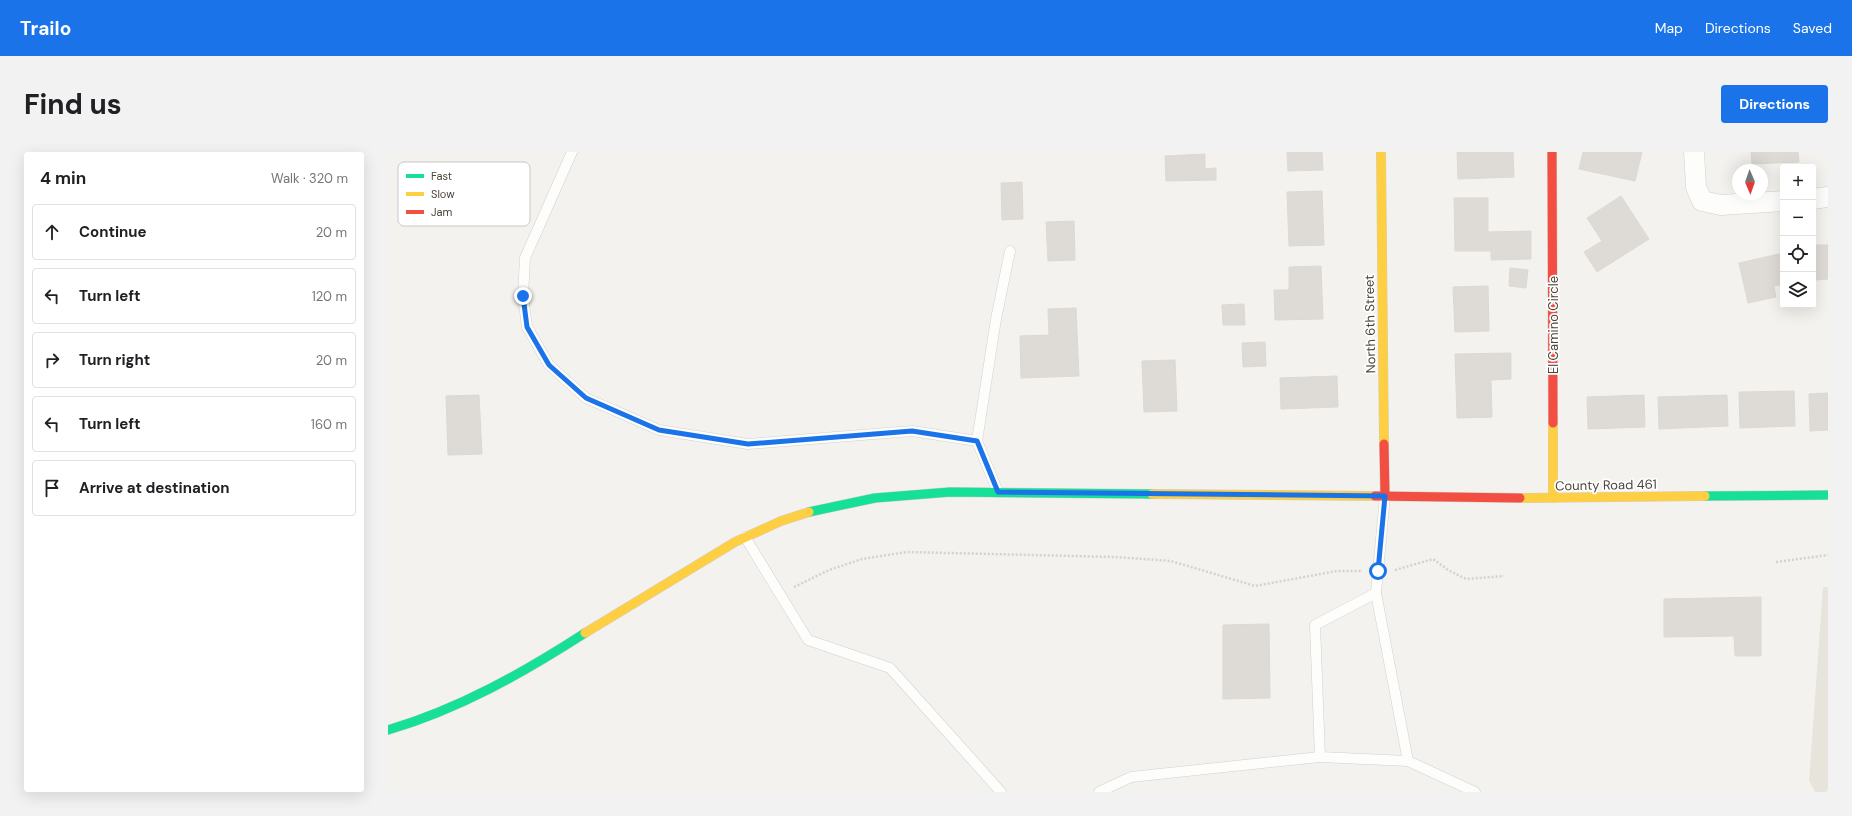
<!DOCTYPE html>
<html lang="en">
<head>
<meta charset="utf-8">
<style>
  :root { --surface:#fff; --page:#f2f2f2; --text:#202124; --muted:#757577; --line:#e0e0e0; --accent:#1a73e8 }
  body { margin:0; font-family:"DM Sans",sans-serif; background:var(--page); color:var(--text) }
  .controls { position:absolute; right:12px; top:12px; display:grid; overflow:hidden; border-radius:4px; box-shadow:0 4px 16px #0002 }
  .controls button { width:36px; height:36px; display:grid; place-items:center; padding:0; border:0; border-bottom:1px solid var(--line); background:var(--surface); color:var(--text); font:20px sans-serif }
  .compass { position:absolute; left:1344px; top:12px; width:36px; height:36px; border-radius:50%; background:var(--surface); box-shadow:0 4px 16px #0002; rotate:178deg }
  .stop { position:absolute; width:12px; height:12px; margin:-9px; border:3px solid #1a73e8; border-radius:50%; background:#fff }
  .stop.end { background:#1a73e8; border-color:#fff; box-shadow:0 1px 4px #0008 }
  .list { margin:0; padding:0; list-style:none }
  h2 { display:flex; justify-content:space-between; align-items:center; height:52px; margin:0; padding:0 16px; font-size:17px }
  h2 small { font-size:13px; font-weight:400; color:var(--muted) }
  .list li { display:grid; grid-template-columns:26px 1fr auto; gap:12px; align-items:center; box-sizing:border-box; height:56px; margin:0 8px 8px; padding:0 8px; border:1px solid var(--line); border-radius:4px }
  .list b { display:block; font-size:15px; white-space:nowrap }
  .list em { font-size:13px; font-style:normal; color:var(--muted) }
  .icon { flex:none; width:22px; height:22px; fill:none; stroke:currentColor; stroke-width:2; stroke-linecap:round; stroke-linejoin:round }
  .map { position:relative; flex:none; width:1440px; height:640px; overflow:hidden; border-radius:4px }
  header { display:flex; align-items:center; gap:24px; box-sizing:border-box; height:56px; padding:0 20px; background:var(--accent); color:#fff }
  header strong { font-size:19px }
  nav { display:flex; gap:22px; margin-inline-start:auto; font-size:14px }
  .intro { display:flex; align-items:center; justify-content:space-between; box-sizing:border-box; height:96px; padding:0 24px }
  h1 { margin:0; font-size:28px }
  .button { padding:10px 18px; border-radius:4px; background:var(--accent); color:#fff; font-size:14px; font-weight:700 }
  main { display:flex; gap:24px; padding:0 24px }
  aside { flex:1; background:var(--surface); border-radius:4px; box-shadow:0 4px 16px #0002 }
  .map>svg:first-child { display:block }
  .residential { fill:#e7e4dc }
  .building { fill:#dedbd6; stroke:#dcd9d4 }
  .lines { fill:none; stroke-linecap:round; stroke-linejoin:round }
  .lane-casing { stroke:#d2d0cb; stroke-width:11 }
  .street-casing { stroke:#d2d0cb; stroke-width:21 }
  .fast-casing { stroke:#d3cfc5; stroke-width:10 }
  .slow-casing { stroke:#d3cfc5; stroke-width:10 }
  .jam-casing { stroke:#d3cfc5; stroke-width:10 }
  .path { stroke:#d3d2cc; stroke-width:2.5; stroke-dasharray:2 2; stroke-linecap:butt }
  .lane { stroke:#fdfdfc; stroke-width:10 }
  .street { stroke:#fdfdfc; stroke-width:20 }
  .fast { stroke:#16e098; stroke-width:9 }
  .slow { stroke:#ffcf43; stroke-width:9 }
  .jam { stroke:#f24e42; stroke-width:9 }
  .route { stroke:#1a73e8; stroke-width:5 }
  .labels { text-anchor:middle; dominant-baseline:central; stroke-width:3.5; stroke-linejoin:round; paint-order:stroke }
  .street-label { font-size:13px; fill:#4b4439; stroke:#fff }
  .key { fill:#fff; stroke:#c9c7c4; stroke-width:1 }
  .key-label { font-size:11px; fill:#4b4439 }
</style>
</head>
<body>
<header>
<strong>Trailo</strong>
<nav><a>Map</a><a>Directions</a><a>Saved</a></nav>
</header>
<div class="intro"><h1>Find us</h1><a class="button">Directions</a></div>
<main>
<aside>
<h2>4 min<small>Walk · 320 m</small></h2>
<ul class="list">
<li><svg class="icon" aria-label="ahead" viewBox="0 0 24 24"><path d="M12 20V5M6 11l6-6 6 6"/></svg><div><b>Continue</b></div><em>20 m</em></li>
<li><svg class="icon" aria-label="left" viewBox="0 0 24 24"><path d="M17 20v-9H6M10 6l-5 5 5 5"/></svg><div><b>Turn left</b></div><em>120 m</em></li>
<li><svg class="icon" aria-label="right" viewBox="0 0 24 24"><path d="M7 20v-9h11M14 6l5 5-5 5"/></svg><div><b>Turn right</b></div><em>20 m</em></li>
<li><svg class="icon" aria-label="left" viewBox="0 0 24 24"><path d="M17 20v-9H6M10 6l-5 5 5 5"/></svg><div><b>Turn left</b></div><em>160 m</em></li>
<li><svg class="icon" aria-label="arrive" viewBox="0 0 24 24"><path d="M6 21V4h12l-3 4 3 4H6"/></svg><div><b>Arrive at destination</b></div></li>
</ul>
</aside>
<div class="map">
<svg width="1440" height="640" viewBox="0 0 1440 640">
  <rect width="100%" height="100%" fill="#f4f2ee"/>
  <polygon class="residential" points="1435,435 1440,435 1440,640 1427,640 1421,628"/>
  <g class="building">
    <polygon points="899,0 934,0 935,18 900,19"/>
    <polygon points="1069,0 1125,0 1126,25 1070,27"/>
    <polygon points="1195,0 1254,0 1247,29 1191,17"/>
    <polygon points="1363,0 1410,0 1411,10 1364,12"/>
    <polygon points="817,2 817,17 828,16 828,28 778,29 777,4"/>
    <polygon points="634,30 635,67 614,68 613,31"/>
    <polygon points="934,39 936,93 901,94 899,40"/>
    <polygon points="1233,44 1261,87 1209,120 1196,100 1214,89 1199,66"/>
    <polygon points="1066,46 1100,46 1100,80 1143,79 1143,107 1103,108 1103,99 1067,99"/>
    <polygon points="686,69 687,108 660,109 658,70"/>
    <polygon points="1427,93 1440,93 1440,127 1428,128"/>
    <polygon points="1395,101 1395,132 1386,134 1388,145 1360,151 1351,111"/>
    <polygon points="933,114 935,167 887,168 886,138 901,138 901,115"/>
    <polygon points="1122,116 1140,118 1138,136 1121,134"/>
    <polygon points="1100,134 1101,179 1067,180 1065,135"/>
    <polygon points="856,152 857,173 835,173 834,153"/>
    <polygon points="688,156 691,224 633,226 632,184 661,183 660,157"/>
    <polygon points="877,190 878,214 855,215 854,191"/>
    <polygon points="1123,201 1123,227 1103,228 1104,265 1069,266 1067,202"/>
    <polygon points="787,208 789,259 756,260 754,209"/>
    <polygon points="949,224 950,255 893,257 892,226"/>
    <polygon points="1406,239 1407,274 1352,276 1351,240"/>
    <polygon points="1440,241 1440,278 1422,279 1421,242"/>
    <polygon points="91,243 94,302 60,303 58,244"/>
    <polygon points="1256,243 1257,275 1200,277 1199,245"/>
    <polygon points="1339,243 1340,274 1271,277 1270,245"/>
    <polygon points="1373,445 1373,504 1347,504 1346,484 1276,485 1276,447"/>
    <polygon points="881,472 882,546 835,547 835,473"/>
  </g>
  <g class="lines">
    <defs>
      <g id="lane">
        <polyline points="184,0 137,106 135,144 139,175 161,213 198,246 271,278 360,292 524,279 589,289 610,340"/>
        <polyline points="589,289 608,167 622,99"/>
        <polyline points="997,344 988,441 1020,609 1087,640"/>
        <polyline points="357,385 420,488 502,516 613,640"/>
        <polyline points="932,605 1020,609"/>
        <polyline points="711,640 743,625 932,605 927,473 988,441"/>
      </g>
      <g id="street">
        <polyline points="1306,0 1308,35 1314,49 1333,53 1395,49"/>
        <polyline points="1425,47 1440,45"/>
      </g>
      <g id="fast">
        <polyline points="1317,344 1440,343"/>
        <polyline points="421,360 487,346 562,340 764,342"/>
        <path d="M0,578C71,557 135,521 197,481"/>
      </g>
      <g id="slow">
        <polyline points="993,0 996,292"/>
        <polyline points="1165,271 1165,346"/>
        <polyline points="764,342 987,344"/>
        <polyline points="1132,346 1317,344"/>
        <polyline points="197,481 347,390 393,369 421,360"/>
      </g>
      <g id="jam">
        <polyline points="1164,0 1165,271"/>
        <polyline points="996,292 997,344"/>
        <polyline points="987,344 1132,346"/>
      </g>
    </defs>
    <use href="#lane" class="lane-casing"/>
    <use href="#street" class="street-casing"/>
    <use href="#fast" class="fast-casing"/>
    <use href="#slow" class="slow-casing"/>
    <use href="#jam" class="jam-casing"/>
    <g class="path">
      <polyline points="1388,410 1440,403"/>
      <polyline points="1007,418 1045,407 1060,418 1078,427 1116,424"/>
      <polyline points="406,435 441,418 474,407 519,400 727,405 783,409 867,434 949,419 974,419"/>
    </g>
    <use href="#lane" class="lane"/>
    <use href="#street" class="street"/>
    <use href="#fast" class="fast"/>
    <use href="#slow" class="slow"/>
    <use href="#jam" class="jam"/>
  </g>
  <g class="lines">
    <polyline class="route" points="135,144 139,175 161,213 198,246 271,278 360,292 524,279 589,289 610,340 997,344 990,419"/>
  </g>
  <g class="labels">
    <g class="street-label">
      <text transform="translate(982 172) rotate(-91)">North 6th Street</text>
      <text transform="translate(1165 173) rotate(-90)">El Camino Circle</text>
      <text transform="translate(1218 333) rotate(-1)">County Road 461</text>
    </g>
  </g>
  <rect x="10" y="10" width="132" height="64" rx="6" class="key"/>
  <rect x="18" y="22" width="18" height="4" fill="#16e098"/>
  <rect x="18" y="40" width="18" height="4" fill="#ffcf43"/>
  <rect x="18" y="58" width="18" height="4" fill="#f24e42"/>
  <g class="key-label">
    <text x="43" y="28">Fast</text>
    <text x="43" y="46">Slow</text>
    <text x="43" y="64">Jam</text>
  </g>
</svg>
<div class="controls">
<button>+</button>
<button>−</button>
<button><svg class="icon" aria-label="locate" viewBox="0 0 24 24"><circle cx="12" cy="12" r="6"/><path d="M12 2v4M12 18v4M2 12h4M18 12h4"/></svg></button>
<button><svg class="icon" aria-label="layers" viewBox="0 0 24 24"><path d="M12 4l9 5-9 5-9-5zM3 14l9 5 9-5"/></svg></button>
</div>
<svg class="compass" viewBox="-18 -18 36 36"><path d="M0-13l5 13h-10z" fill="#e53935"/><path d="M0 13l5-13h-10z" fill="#757577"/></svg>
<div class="stop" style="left:990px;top:419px"></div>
<div class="stop end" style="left:135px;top:144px"></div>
</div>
</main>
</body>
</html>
